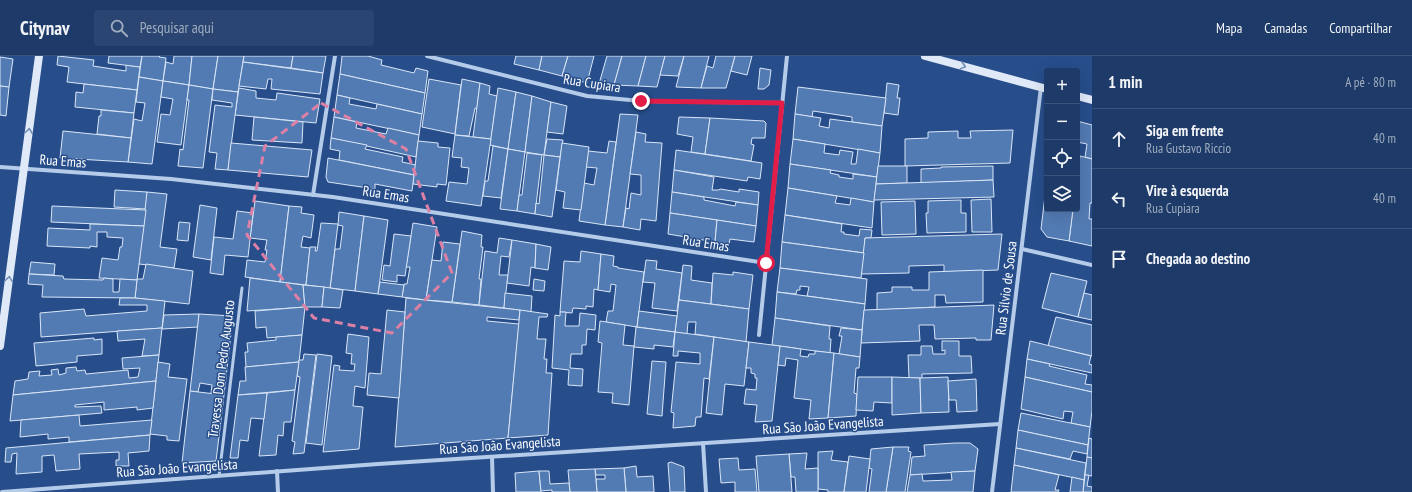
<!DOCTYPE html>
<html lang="pt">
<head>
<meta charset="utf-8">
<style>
  :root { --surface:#1d3a68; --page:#2a4571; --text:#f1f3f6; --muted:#a0adc0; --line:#3b547c }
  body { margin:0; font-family:"PT Sans Narrow",sans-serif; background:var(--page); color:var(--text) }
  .controls { position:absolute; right:12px; top:12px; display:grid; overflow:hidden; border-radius:4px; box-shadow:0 4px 16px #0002 }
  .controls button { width:36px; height:36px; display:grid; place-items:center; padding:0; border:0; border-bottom:1px solid var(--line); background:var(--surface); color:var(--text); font:20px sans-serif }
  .stop { position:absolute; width:12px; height:12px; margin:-9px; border:3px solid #e11d48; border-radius:50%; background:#fff }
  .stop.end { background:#e11d48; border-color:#fff; box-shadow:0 1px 4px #0008 }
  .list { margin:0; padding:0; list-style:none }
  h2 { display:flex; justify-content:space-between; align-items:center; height:52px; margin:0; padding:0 16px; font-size:17px }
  h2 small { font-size:13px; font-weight:400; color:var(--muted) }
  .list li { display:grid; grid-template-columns:26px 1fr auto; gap:12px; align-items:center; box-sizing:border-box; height:60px; padding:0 16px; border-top:1px solid var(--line) }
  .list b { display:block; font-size:15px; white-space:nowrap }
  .list p { margin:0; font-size:13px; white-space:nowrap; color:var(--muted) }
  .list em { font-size:13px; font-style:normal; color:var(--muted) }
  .icon { flex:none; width:22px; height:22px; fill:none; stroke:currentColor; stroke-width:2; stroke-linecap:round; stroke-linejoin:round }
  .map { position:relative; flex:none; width:1092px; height:436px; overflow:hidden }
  header { display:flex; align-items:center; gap:24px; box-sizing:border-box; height:56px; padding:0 20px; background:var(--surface); border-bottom:1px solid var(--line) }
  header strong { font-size:19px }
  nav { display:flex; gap:22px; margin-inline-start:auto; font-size:14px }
  .search { width:280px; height:36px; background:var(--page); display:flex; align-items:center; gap:10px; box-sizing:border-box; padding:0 14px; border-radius:4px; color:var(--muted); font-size:15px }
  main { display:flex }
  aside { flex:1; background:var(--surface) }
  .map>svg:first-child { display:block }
  .building { fill:#537bb3; stroke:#d9e6f7 }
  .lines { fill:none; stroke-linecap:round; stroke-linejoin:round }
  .lane { stroke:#b5cbea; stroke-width:3 }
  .street { stroke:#b5cbea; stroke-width:4 }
  .secondary { stroke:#dfe9f8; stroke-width:8 }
  .oneway { stroke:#718cb7 }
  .route { stroke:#e11d48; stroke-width:5 }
  .marked { fill:none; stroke:#dd80a5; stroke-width:3; stroke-dasharray:8 5; stroke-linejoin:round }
  .labels { text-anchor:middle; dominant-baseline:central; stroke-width:3; stroke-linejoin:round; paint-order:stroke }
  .street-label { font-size:14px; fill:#fff; stroke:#274e8b }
</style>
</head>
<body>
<header>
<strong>Citynav</strong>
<div class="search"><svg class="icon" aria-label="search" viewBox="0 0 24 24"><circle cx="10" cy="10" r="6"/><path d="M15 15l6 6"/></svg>Pesquisar aqui</div>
<nav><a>Mapa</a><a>Camadas</a><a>Compartilhar</a></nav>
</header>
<main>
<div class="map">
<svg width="1092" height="436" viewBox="0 0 1092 436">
  <rect width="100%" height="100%" fill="#274e8b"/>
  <g class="building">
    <polygon points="58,0 94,4 93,10 126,15 126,9 140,11 137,34 67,26 69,11 57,9"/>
    <polygon points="109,0 142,0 140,11 108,7"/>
    <polygon points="142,0 160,0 159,1 166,2 163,25 139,21"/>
    <polygon points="174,0 192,0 189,29 163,25 166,6 173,8"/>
    <polygon points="192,0 218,0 213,33 189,29"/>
    <polygon points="218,0 244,0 238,36 213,33"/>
    <polygon points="244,0 293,0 291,12 243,6"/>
    <polygon points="293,0 326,0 323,17 291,12"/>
    <polygon points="342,0 368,0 382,4 381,9 414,17 416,12 428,15 425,37 340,18"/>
    <polygon points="516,0 542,0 539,14 514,8"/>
    <polygon points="542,0 568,0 562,20 539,14"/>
    <polygon points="568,0 594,0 587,27 562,20"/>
    <polygon points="607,0 622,0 614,29 599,28"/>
    <polygon points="622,0 646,0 638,30 614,29"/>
    <polygon points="646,0 665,0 657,31 638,30"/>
    <polygon points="665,0 684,0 678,20 660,19"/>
    <polygon points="684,0 709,0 701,32 676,31"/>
    <polygon points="716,0 735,0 726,32 701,32 707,10 713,12"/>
    <polygon points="735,0 752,0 747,19 731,15"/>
    <polygon points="0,1 13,3 9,31 0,30"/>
    <polygon points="243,6 323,17 320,38 271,33 272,23 268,23 266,33 239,30"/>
    <polygon points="760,12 771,14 769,29 764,33 758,33"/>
    <polygon points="340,18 425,37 422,58 337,39"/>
    <polygon points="139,21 163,25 152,108 128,106 134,63 142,65 145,47 136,46"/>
    <polygon points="429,23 461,29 455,78 422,71"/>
    <polygon points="462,23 480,27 477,53 475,52 469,80 455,79"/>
    <polygon points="163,25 189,29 181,89 157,86 161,58 170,59 173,43 161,41"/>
    <polygon points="480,27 490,30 489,38 497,40 491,83 473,81"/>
    <polygon points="887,27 899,29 897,42 900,42 898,59 884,57"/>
    <polygon points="84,28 137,34 134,57 75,51 76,36 83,37"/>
    <polygon points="189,29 213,33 203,112 178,110 180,93 183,94 189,44 187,44"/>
    <polygon points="0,30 9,31 6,60 0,59"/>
    <polygon points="798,31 886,42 882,70 852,66 852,61 813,55 812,61 795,58"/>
    <polygon points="239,32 256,35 256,42 276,44 277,37 320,43 316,67 235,59"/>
    <polygon points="498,32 516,36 508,93 490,89"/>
    <polygon points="213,33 238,36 228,114 215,113 217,97 209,96 215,49 232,51 232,47 212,44"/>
    <polygon points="516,36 532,40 525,96 508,93"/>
    <polygon points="337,39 350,42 349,48 376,53 377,48 422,58 419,79 334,61"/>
    <polygon points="532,40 551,46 544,99 525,96"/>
    <polygon points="551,46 567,50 563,78 547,76"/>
    <polygon points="101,54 134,57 131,82 97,78 99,60 101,60"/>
    <polygon points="620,58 638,59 623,171 605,169"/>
    <polygon points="795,58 821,62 819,70 829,72 830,63 882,70 880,97 793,83"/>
    <polygon points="254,61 303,66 302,87 252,84"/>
    <polygon points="334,61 357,66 356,72 386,78 388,72 419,79 416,101 331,82"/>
    <polygon points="679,61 710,62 705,98 691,96 693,81 677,78"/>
    <polygon points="710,62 764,65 766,67 765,82 752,82 751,88 754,89 751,105 705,98"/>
    <polygon points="1077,65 1092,69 1092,103 1085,101 1087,88 1077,86"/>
    <polygon points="1013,74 1010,107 905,110 905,83 928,82 928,76 958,75 958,82 971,82 970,75"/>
    <polygon points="63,75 131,82 128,106 60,102"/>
    <polygon points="636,76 646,78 645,86 662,87 656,165 641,163 640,174 623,171 626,152 629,153 631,137 641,139 641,119 630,118"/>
    <polygon points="455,79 491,83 481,150 446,145 449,126 467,128 469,112 461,111 462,102 452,101"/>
    <polygon points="331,82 367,89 365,93 403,101 402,106 416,109 414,119 339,104 340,95 330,93"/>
    <polygon points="547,83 563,84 560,101 544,99"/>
    <polygon points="793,83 825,88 824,97 839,99 840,94 853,96 851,108 856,108 858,93 880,97 877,121 790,108"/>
    <polygon points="418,85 438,87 438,91 450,92 446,129 437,128 437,131 413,128"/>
    <polygon points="609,85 616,86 605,169 579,165 584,127 594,129 597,112 586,111 588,95 607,97"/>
    <polygon points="231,87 312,94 308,121 228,114"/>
    <polygon points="562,87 589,91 581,154 563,152 565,136 556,134"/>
    <polygon points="493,90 508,93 501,142 483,140 485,125 488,125"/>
    <polygon points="508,93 525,96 517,155 500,153"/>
    <polygon points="676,94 762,107 760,123 748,121 747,125 674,114"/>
    <polygon points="527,97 542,99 535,158 517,155 519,139 522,139"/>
    <polygon points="544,99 560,101 552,161 535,158 536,147 539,148"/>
    <polygon points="1080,100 1092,103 1092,147 1090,147 1089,163 1092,163 1092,190 1069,185 1073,153 1077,153 1077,122"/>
    <polygon points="328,102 414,119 412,135 375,128 375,133 328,126 326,121"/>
    <polygon points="790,108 831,114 830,117 839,119 839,121 853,123 853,118 877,121 874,146 788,132"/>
    <polygon points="878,110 907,110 907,127 876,128"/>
    <polygon points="993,110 993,124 921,127 921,113 941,112 941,111"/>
    <polygon points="674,114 714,121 712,134 719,134 720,133 739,136 739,133 759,136 758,149 672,136"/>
    <polygon points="1047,123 1047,153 1073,153 1069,185 1047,181 1041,173"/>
    <polygon points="993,124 994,141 874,144 876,128"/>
    <polygon points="788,132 837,140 835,147 850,149 851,142 874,146 872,172 785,159"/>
    <polygon points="115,134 147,136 146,153 114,151"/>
    <polygon points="147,136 167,138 160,191 177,193 174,212 139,208"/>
    <polygon points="672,136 704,141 704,144 735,150 736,146 758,149 756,170 670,157"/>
    <polygon points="991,143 992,176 972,176 971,144"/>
    <polygon points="961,144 961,157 966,157 966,176 927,177 926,157 928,157 928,145"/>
    <polygon points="255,145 289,150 280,226 245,221 247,204 265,206 267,194 265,194 267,184 250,182"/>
    <polygon points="915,145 916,178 882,179 881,146"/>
    <polygon points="200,149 217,152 211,204 193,201"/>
    <polygon points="52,150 146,154 144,170 51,166"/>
    <polygon points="289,150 302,151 301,157 314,159 311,182 303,180 301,191 310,192 306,229 280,226"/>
    <polygon points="237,155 253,157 248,201 225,199 223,219 210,217 214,181 233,183"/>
    <polygon points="339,156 364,160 355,235 330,232 335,193 340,193 343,170 338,169"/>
    <polygon points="670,157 717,164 715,186 668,178"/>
    <polygon points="785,159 842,168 841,176 844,176 844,178 859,180 860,173 872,174 871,182 865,182 864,197 782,186"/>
    <polygon points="364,160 388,164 378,238 355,235"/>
    <polygon points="717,164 756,170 754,186 730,183 729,188 715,186"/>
    <polygon points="179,166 190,167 188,185 177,184"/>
    <polygon points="321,167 338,168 330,232 306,229 310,191 316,191 315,195 317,195"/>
    <polygon points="413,167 437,171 426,244 402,241 404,228 407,228 410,211 406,211"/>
    <polygon points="90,168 144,170 137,224 99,222 102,202 118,204 120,191 122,191 123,182 107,181 107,176 97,176 97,191 90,190 90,192 47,190 48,172 90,174"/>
    <polygon points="462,175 482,179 481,191 483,191 479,223 481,223 479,249 452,246"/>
    <polygon points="394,178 411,180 405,220 397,219 397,226 382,224 384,209 390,210"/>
    <polygon points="1002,178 998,214 944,216 944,209 909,210 909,217 861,218 865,182"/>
    <polygon points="499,182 512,184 509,201 501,200 499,219 508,219 504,252 479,249 485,195 497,197"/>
    <polygon points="512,184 536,188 535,212 531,211 529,230 507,227"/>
    <polygon points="443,186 460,188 452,246 426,244 432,204 441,205"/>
    <polygon points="782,186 864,197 861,222 780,212"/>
    <polygon points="536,188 551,191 548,214 535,212"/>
    <polygon points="581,195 601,198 598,234 594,233 593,251 586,250 586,253 573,252 572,257 560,256 564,205 580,206"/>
    <polygon points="601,198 614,200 613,210 618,211 618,212 644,216 637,271 606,266 608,255 613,255 616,229 611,228 610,236 598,234"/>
    <polygon points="646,204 657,205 656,213 682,217 677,255 652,252 655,227 643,226"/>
    <polygon points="31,206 55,208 54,219 29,218"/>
    <polygon points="146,208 193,215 189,248 135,242 137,223 143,223"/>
    <polygon points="683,209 692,210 691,224 712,227 711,248 679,244"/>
    <polygon points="780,212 867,223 865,248 807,240 809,231 800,230 800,234 797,234 796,238 777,236"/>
    <polygon points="983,214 983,246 946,247 945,239 935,239 935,251 877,254 877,237 892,236 892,231 912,231 912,234 929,234 929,216"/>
    <polygon points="733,216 753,219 749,253 711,248 713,217 733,219"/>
    <polygon points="1051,217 1087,225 1078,261 1042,252"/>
    <polygon points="29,218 63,220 64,223 103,224 104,222 113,223 113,236 119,236 120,223 137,224 135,242 42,241 43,229 28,228"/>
    <polygon points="250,222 303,229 305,251 247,255"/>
    <polygon points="534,223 545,225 544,235 533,234"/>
    <polygon points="380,226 404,229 402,241 378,238"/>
    <polygon points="303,229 324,231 322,251 305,251"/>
    <polygon points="324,231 343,234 340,252 322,251"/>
    <polygon points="777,236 865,248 862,274 775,262"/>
    <polygon points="505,237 532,240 531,256 504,252"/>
    <polygon points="1084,237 1092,239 1092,264 1078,261"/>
    <polygon points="120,242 135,242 165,245 162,272 41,281 40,257 84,253 86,260 147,255 147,249 119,249"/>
    <polygon points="406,242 520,254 519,264 487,261 487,265 519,268 508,382 395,391"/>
    <polygon points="679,244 749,253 746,286 695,278 696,266 688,266 687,278 675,276"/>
    <polygon points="994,249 991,284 976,284 976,282 935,283 934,269 919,269 920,285 861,287 864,254"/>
    <polygon points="305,251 302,279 267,282 266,271 256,272 255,255"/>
    <polygon points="387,254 405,256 399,342 367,339 369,317 381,318"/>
    <polygon points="520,254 548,258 547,261 539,261 537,283 546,283 544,303 547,303 546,317 552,317 548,379 508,382"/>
    <polygon points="639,255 677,260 675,276 637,271"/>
    <polygon points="560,256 566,256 565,270 579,270 580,257 596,259 595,274 587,273 586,289 582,289 582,298 571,298 570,312 583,313 582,330 568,329 569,314 552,312 555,259 560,260"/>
    <polygon points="199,258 198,271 162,273 164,259"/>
    <polygon points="199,258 233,260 224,339 211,337 212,329 200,327 198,336 190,335"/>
    <polygon points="1056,261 1092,269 1092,300 1048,290"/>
    <polygon points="775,262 830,270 829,283 831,283 830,297 772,289"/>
    <polygon points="600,265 625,269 623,289 634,290 629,349 612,347 613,337 598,336 602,287 598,286"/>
    <polygon points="636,271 675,276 673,291 654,289 654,293 634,291"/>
    <polygon points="162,272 159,299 142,300 145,283 118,285 117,275"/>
    <polygon points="841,272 862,274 860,301 839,298 842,280 839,280"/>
    <polygon points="675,276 714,281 709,323 704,322 701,361 696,361 695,370 673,372 674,357 671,356 676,306 700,308 700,297 678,295 678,300 673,300"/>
    <polygon points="348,278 369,281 365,332 355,330 353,350 363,351 359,393 323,396 334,309 340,310 339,314 354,315 355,308 351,308 352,298 346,297"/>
    <polygon points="302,279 299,306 246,311 245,296 248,296 247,287 276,284 276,281"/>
    <polygon points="714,281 749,286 744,330 725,328 722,359 706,357"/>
    <polygon points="94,282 94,284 102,283 102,298 77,300 77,306 36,310 34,287"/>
    <polygon points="942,285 959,285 959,300 971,300 972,317 922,318 922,322 909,322 908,299 921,299 921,290 932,290 933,298 945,298 945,294 942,295"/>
    <polygon points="1030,285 1091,300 1089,308 1092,309 1092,317 1027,303"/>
    <polygon points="749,286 780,290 772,365 755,366 757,349 744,348 746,333 756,334 757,322 755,322 755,318 751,317 751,312 746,312"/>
    <polygon points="780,290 801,293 800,300 808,301 809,298 815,298 815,295 834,297 828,362 809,363 811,344 794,342 798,304 786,302 785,310 778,309"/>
    <polygon points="834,297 860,301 859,312 856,312 854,337 857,338 856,360 828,362"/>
    <polygon points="304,298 316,299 304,397 293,398 295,386 292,385 300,321 297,320 299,304 303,304"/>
    <polygon points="317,298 332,300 322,389 306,387"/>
    <polygon points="159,299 156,325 13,339 15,325 28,323 29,316 40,315 39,320 52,319 51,314 58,313 59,319 66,317 66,312 76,311 77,315 85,314 86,318 128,314 129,322 138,321 140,312 123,313 122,302"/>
    <polygon points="1027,303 1050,308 1049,310 1087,319 1085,328 1092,329 1092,336 1025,321"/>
    <polygon points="652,305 666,306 662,360 647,358"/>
    <polygon points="158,306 170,308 168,321 187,323 179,385 167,384 167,380 150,378"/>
    <polygon points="299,306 295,334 238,339 240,325 246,325 245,311"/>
    <polygon points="858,321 892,321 892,347 874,346 873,355 856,354"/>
    <polygon points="892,321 920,322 921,357 892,359"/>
    <polygon points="948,321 949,356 921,357 920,322"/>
    <polygon points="1025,321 1092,336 1092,355 1090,371 1071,367 1073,356 1064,355 1063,363 1021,353"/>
    <polygon points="976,323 977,355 957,356 956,344 949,344 948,325"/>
    <polygon points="156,325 153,352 137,354 137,351 104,354 104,346 75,349 75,351 101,350 102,357 10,365 13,339"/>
    <polygon points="295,334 291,366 284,366 283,380 278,379 276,399 259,400 267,337"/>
    <polygon points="190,335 224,339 216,405 182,407"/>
    <polygon points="267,337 264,363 251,362 248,385 240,384 238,402 230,402 238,339"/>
    <polygon points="1021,357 1090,371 1088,389 1018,374"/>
    <polygon points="79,359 80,370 152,364 150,379 69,386 69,381 48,383 48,378 20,381 21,364"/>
    <polygon points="1018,374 1088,389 1087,398 1073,395 1070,403 1016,392"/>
    <polygon points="150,379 149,395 128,397 129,410 116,410 116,404 119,404 119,396 79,398 80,413 56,415 54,399 42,400 42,416 16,418 17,397 12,398 11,406 5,406 6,392"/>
    <polygon points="1089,382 1092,383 1092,402 1087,401"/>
    <polygon points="955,387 970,387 978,393 975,415 910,419 912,401 925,400 924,389"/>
    <polygon points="893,391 909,391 908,395 911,396 905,436 886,436"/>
    <polygon points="893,391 886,436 869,436 872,413 869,412 871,393"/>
    <polygon points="1016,392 1086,407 1084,424 1014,409"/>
    <polygon points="833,395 831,404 848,406 844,436 828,436 828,434 818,433 818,396"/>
    <polygon points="807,397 805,413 818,412 818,436 796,436 795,421 791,421 789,398"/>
    <polygon points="789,398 792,436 759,436 756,400"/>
    <polygon points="849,400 870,403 866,436 844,436"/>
    <polygon points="1087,401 1092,402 1092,420 1085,419"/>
    <polygon points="738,402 739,414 755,413 757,436 735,436 735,426 721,427 719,403"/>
    <polygon points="671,406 684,411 685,436 670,436 668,407"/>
    <polygon points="1014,409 1059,419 1055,434 1059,434 1058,436 1011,436"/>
    <polygon points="636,410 637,421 653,420 654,436 626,436 624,412"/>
    <polygon points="624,412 626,436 597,436 596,423 605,423 605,419 596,419 595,413"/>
    <polygon points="595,413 597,436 570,436 568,414"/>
    <polygon points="539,415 541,436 516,436 515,417"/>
    <polygon points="539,415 549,415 550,428 569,427 570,436 552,436 552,434 541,435"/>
    <polygon points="975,415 973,436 907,436 910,419 922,418 923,425 952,424 951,416"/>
    <polygon points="1085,419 1089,419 1087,430 1092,431 1092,436 1083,436"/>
    <polygon points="1072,421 1084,424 1083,436 1070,436"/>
  </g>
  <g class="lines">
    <polyline class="lane" points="219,420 242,232"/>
    <g class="street">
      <polyline points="427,0 587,40 641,45 782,47"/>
      <polyline points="0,111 171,123 333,141 766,207"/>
      <polyline points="313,139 335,0"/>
      <polyline points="1022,193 1092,209"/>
      <polyline points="759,279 787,0"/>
      <polyline points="703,387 706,436"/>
      <polyline points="492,401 493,436"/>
      <polyline points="277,415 278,436"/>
      <polyline points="2,436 378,408 1000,368"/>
      <polyline points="992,436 1041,31"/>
    </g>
    <g class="secondary">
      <polyline points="925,0 1047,33"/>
      <polyline points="1077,40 1092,44"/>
      <polyline points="0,290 39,0"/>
    </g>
  </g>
  <defs><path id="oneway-chevron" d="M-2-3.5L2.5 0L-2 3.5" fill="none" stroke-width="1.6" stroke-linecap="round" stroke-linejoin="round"/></defs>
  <g class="oneway">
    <use href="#oneway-chevron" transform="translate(963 10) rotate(15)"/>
    <use href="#oneway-chevron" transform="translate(29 75) rotate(-82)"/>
    <use href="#oneway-chevron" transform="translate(9 223) rotate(-82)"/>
  </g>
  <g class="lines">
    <polyline class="route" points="641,45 782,47 766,207"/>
  </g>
  <path class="marked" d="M321,47L406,93L452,217L392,277L314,262L247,179L265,90Z"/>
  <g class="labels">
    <g class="street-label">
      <text transform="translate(592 27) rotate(9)">Rua Cupiara</text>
      <text transform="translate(63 105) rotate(4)">Rua Emas</text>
      <text transform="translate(386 138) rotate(9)">Rua Emas</text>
      <text transform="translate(706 187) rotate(9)">Rua Emas</text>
      <text transform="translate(1006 232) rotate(-83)">Rua Silvio de Sousa</text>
      <text transform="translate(221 313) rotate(-83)">Travessa Dom Pedro Augusto</text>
      <text transform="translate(823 369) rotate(-4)">Rua São João Evangelista</text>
      <text transform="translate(500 389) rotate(-4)">Rua São João Evangelista</text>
      <text transform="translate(177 412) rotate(-4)">Rua São João Evangelista</text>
    </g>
  </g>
</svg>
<div class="controls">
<button>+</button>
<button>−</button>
<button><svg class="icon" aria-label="locate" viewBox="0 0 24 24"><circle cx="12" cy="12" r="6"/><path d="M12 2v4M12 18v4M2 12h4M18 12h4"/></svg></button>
<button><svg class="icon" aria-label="layers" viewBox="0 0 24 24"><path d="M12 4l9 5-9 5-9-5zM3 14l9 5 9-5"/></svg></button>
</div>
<div class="stop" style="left:766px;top:207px"></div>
<div class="stop end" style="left:641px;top:45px"></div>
</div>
<aside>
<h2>1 min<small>A pé · 80 m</small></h2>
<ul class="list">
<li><svg class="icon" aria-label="ahead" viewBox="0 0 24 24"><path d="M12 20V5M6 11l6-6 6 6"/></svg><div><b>Siga em frente</b><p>Rua Gustavo Riccio</p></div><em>40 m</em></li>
<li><svg class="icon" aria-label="left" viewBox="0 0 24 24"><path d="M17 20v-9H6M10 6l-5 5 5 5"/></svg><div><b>Vire à esquerda</b><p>Rua Cupiara</p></div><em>40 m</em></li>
<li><svg class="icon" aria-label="arrive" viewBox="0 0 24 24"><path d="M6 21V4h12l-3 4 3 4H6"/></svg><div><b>Chegada ao destino</b></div></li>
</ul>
</aside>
</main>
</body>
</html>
